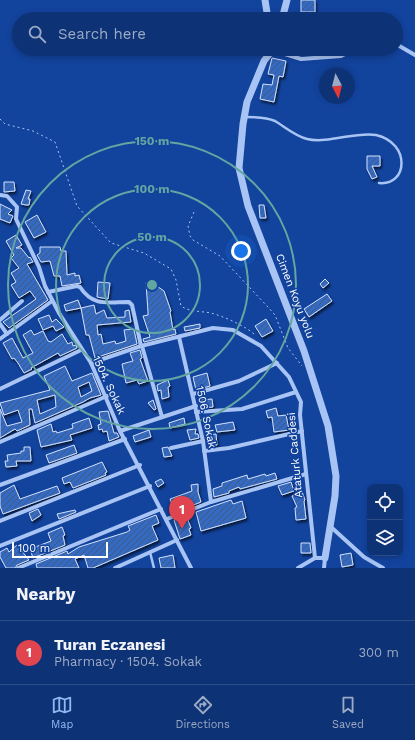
<!DOCTYPE html>
<html lang="en">
<head>
<meta charset="utf-8">
<style>
  :root { --surface:#0e3276; --page:#1c3e7e; --text:#f1f3f6; --muted:#9baac5; --line:#2e4d88; --accent:#90b9f0 }
  body { margin:0; font-family:"Work Sans",sans-serif; background:var(--page); color:var(--text) }
  .controls { position:absolute; right:12px; bottom:12px; display:grid; overflow:hidden; border-radius:8px; box-shadow:0 2px 6px #0003 }
  .controls button { width:36px; height:36px; display:grid; place-items:center; padding:0; border:0; border-bottom:1px solid var(--line); background:var(--surface); color:var(--text); font:20px sans-serif }
  .compass { position:absolute; left:319px; top:68px; width:36px; height:36px; border-radius:50%; background:var(--surface); box-shadow:0 2px 6px #0003; rotate:173deg }
  .scale { position:absolute; left:12px; bottom:10px; width:96px; box-sizing:border-box; padding-left:4px; border:2px solid #fff; border-top:0; font-size:11px; line-height:14px; white-space:nowrap; color:#fff; -webkit-text-stroke:3px #12439d; paint-order:stroke }
  .you { position:absolute; left:241px; top:251px; width:14px; height:14px; margin:-10px; border:3px solid #fff; border-radius:50%; background:#1a73e8; box-shadow:0 0 0 6px #1a73e833 }
  .badge { display:grid; place-items:center; width:26px; height:26px; border-radius:50%; background:var(--accent); color:#fff; font-size:13px; font-weight:700 }
  .pin { position:absolute; translate:-50% -33px; filter:drop-shadow(0 1px 2px #0008) }
  .pin::after { content:''; position:absolute; top:21px; width:14px; height:12px; background:inherit; clip-path:polygon(0 0,100% 0,50% 100%) }
  .list { margin:0; padding:0; list-style:none }
  h2 { display:flex; justify-content:space-between; align-items:center; height:52px; margin:0; padding:0 16px; font-size:17px }
  h2 small { font-size:13px; font-weight:400; color:var(--muted) }
  .list li { display:grid; grid-template-columns:26px 1fr auto; gap:12px; align-items:center; box-sizing:border-box; height:64px; padding:0 16px; border-top:1px solid var(--line) }
  .list b { display:block; font-size:15px; white-space:nowrap }
  .list p { margin:0; font-size:13px; white-space:nowrap; color:var(--muted) }
  .list em { font-size:13px; font-style:normal; color:var(--muted) }
  .icon { flex:none; width:22px; height:22px; fill:none; stroke:currentColor; stroke-width:2; stroke-linecap:round; stroke-linejoin:round }
  .map { position:relative; flex:none; width:415px; height:568px; overflow:hidden }
  .search { position:absolute; background:var(--surface); box-shadow:0 2px 6px #0003; left:12px; right:12px; top:12px; height:44px; display:flex; align-items:center; gap:10px; box-sizing:border-box; padding:0 14px; border-radius:22px; color:var(--muted); font-size:15px }
  .sheet { height:116px; background:var(--surface) }
  nav { display:flex; justify-content:space-around; align-items:center; box-sizing:border-box; height:56px; border-top:1px solid var(--line); background:var(--surface); font-size:11px; color:var(--muted) }
  nav a { display:grid; justify-items:center; gap:2px }
  nav .on { color:var(--accent) }
  .map>svg:first-child { display:block }
  .building { fill:url(#building-hatch); stroke:#d1e1fe; fill-rule:evenodd; filter:url(#shadow) }
  .lines { fill:none; stroke-linecap:round; stroke-linejoin:round }
  .path { stroke:#a8c4f4; stroke-width:1; stroke-dasharray:2 3; stroke-linecap:butt }
  .service { stroke:#a8c4f4; stroke-width:2.5 }
  .minor { stroke:#a8c4f4; stroke-width:4 }
  .tertiary { stroke:#a8c4f4; stroke-width:7 }
  .ring { fill:none; stroke:#63a6a1; stroke-width:2 }
  .labels { text-anchor:middle; dominant-baseline:central; stroke-width:3; stroke-linejoin:round; paint-order:stroke }
  .street-label { font-size:11px; fill:#fff; stroke:#12439d }
  .centre { fill:#63a6a1; stroke:#12439d; stroke-width:2 }
  .ring-label { font-size:12px; text-anchor:middle; font-weight:bold; fill:#63a6a1; stroke:#12439d; stroke-width:3; stroke-linejoin:round; paint-order:stroke }
</style>
</head>
<body>
<div class="map">
<svg width="415" height="568" viewBox="0 0 415 568">
  <defs>
    <pattern id="building-hatch" width="6" height="6" patternUnits="userSpaceOnUse"><rect width="6" height="6" fill="#366ac3"/><path d="M-1 1l2-2M0 6l6-6M5 7l2-2" fill="none" stroke="#43587c"/></pattern>
    <filter id="shadow"><feDropShadow dx="1.5" dy="2.5" stdDeviation="1" flood-color="#0009"/></filter>
  </defs>
  <rect width="100%" height="100%" fill="#12439d"/>
  <g class="building">
    <rect x="301" y="0" width="14" height="12"/>
    <polygon points="272,58 286,61 283,77 279,76 274,102 260,99 263,84 272,85 274,75 268,74"/>
    <polygon points="367,156 380,156 380,166 372,166 377,177 372,179 367,169"/>
    <polygon points="4,182 14,182 15,191 4,192"/>
    <polygon points="26,190 31,191 28,199 30,199 29,205 26,205 21,204"/>
    <polygon points="0,204 12,210 8,214 13,216 10,223 0,219"/>
    <polygon points="259,205 264,205 266,218 260,218"/>
    <polygon points="37,215 46,232 34,238 25,222"/>
    <polygon points="16,235 22,245 16,248 21,248 29,258 30,257 33,262 27,264 48,300 9,328 3,322 36,299 30,291 19,298 11,285 16,282 11,273 19,268 11,258 14,255 6,241"/>
    <polygon points="40,247 60,247 61,251 66,251 67,275 75,273 75,276 79,275 81,283 62,286 60,276 54,276 50,261 41,262 37,255 40,253"/>
    <polygon points="325,279 329,283 323,288 320,284"/>
    <polygon points="148,280 164,291 171,311 170,312 173,330 175,329 176,334 144,342 143,339 150,337 143,316 148,315 148,312 146,283"/>
    <polygon points="98,282 110,283 108,299 97,297"/>
    <polygon points="327,294 332,301 309,317 304,309"/>
    <polygon points="78,300 81,308 66,311 64,305"/>
    <polygon points="94,305 96,314 104,310 107,318 125,317 125,311 129,310 131,322 97,325 98,335 101,334 103,344 115,341 116,344 126,341 124,330 132,329 134,330 137,344 95,358 89,335 86,335 81,308"/>
    <polygon points="49,315 52,322 56,319 64,327 56,331 53,326 43,330 38,319"/>
    <polygon points="266,319 273,331 262,337 255,326"/>
    <polygon points="200,324 200,328 185,331 184,327"/>
    <polygon points="31,330 34,335 43,331 48,341 51,342 62,334 68,344 72,342 73,346 76,345 77,348 60,356 58,353 31,368 32,369 24,373 18,363 14,358 12,359 3,343 12,338 23,358 33,353 23,335"/>
    <polygon points="140,350 142,358 140,359 148,381 139,384 137,380 126,383 122,364 133,361 130,353"/>
    <path d="M65,366L72,381L92,373L101,395L90,398L83,402L35,423L32,409H29L30,425L17,431L15,429L0,438V409L7,426L22,422L18,410L4,415L0,403L50,390L44,376ZM89,382L92,391L81,397L78,387ZM55,395L56,407L40,414L37,400Z"/>
    <polygon points="207,373 210,386 196,390 193,377"/>
    <polygon points="168,380 170,386 168,387 169,397 162,399 161,390 158,391 157,385"/>
    <polygon points="212,399 213,407 202,408 201,400"/>
    <polygon points="153,400 156,409 154,410 148,403"/>
    <polygon points="276,408 278,416 286,415 289,430 274,432 272,417 268,418 266,411"/>
    <polygon points="108,411 114,433 117,433 119,437 109,441 107,431 103,432 102,429 99,430 98,425 101,424 99,412"/>
    <polygon points="89,418 92,428 70,435 72,440 41,447 37,430 51,424 53,432 56,431 57,433 73,428 72,424"/>
    <polygon points="184,418 185,424 170,428 169,423"/>
    <polygon points="233,422 235,430 217,432 215,425"/>
    <polygon points="196,429 195,434 198,434 199,438 190,440 187,430"/>
    <polygon points="149,430 151,437 135,442 133,436"/>
    <polygon points="216,434 217,445 208,445 208,435"/>
    <polygon points="74,445 77,453 49,463 46,455"/>
    <polygon points="24,447 30,447 31,461 16,461 17,466 6,467 5,461 8,461 7,455 21,453 21,451 24,451"/>
    <polygon points="168,447 172,456 164,457 162,448"/>
    <polygon points="102,462 107,472 105,473 106,475 73,488 70,482 64,484 62,478"/>
    <polygon points="275,473 277,479 240,489 239,487 229,491 229,493 214,497 213,489 222,486 222,483 247,475 248,479 265,474 266,476"/>
    <polygon points="161,479 164,483 158,487 155,482"/>
    <polygon points="291,482 294,491 282,495 278,486"/>
    <polygon points="198,484 198,492 201,502 175,512 170,499 192,491 191,485"/>
    <polygon points="14,485 20,499 57,486 60,493 3,514 0,506 0,493"/>
    <polygon points="302,492 305,500 304,501 306,519 296,520 295,508 297,507 292,496"/>
    <polygon points="231,500 233,504 242,501 246,518 201,531 196,512"/>
    <polygon points="38,509 41,515 32,521 29,513"/>
    <polygon points="75,510 76,512 59,519 57,514"/>
    <polygon points="156,515 159,523 152,526 158,540 93,568 88,568 84,555 75,559 79,568 37,568 36,564 67,551 68,554 79,547 127,532 130,530 128,526"/>
    <polygon points="186,515 191,528 189,529 191,535 180,539 174,520"/>
    <polygon points="62,527 65,535 63,536 65,545 33,558 30,549 51,541 48,533"/>
    <polygon points="301,543 310,543 311,553 301,553"/>
    <polygon points="17,545 29,560 17,565 15,568 6,568 0,557 0,552 7,548 9,552"/>
    <polygon points="351,553 353,565 342,567 340,555"/>
    <polygon points="173,555 175,568 161,568 159,558"/>
  </g>
  <g class="lines">
    <g class="path">
      <path d="M0,119L5,124L33,131L55,142L77,206L111,243L144,253L171,269L176,280L181,306C190,312 200,311 211,313C223,316 248,327 256,336"/>
      <polyline points="194,212 188,226 190,236 193,240 220,256 267,306 275,315 288,348 302,366"/>
    </g>
    <g class="service">
      <path d="M245,117C254,117 266,117 275,121C285,127 295,136 307,139C328,144 357,131 376,135C411,143 408,186 379,183"/>
      <polyline points="150,552 154,568"/>
    </g>
    <g class="minor">
      <polyline points="396,44 415,55"/>
      <polyline points="272,50 301,59 341,56 355,49"/>
      <polyline points="0,195 7,196 17,207 16,219 39,267 45,286 59,313 91,363 120,431 191,568"/>
      <path d="M48,292L77,286L80,287C93,307 108,302 129,302L132,305L141,346"/>
      <polyline points="0,320 22,301"/>
      <polyline points="0,324 7,334"/>
      <polyline points="179,337 203,441 211,502"/>
      <polyline points="0,339 52,301"/>
      <polyline points="142,346 162,417"/>
      <polyline points="91,363 141,346 213,328 233,330 261,346 289,377 301,402 300,415 315,558"/>
      <polyline points="0,389 81,350"/>
      <polyline points="193,394 239,381 277,363"/>
      <polyline points="196,412 242,409 296,392"/>
      <polyline points="120,431 196,406"/>
      <polyline points="0,442 107,396"/>
      <polyline points="171,448 203,441"/>
      <polyline points="204,451 229,448 302,431"/>
      <polyline points="0,485 125,439"/>
      <polyline points="167,519 211,502 306,474"/>
      <polyline points="0,521 140,465"/>
      <polyline points="331,527 364,557 383,568"/>
      <polyline points="0,546 150,486"/>
      <polyline points="18,568 161,509"/>
      <polyline points="115,568 177,540"/>
      <polyline points="298,568 315,558 325,558 324,568"/>
    </g>
    <g class="tertiary">
      <polyline points="265,0 268,19"/>
      <polyline points="282,19 287,0"/>
      <polyline points="273,49 264,61 247,102 243,124 239,168 248,206 304,351 328,426 336,476 335,496 325,558"/>
    </g>
  </g>
  <g class="ring">
    <circle cx="152" cy="285" r="48"/>
    <circle cx="152" cy="285" r="96"/>
    <circle cx="152" cy="285" r="144"/>
  </g>
  <g class="labels">
    <g class="street-label">
      <text transform="translate(295 296) rotate(69)">Cimen Koyu yolu</text>
      <text transform="translate(109 385) rotate(65)">1504. Sokak</text>
      <text transform="translate(206 417) rotate(78)">1506. Sokak</text>
      <text transform="translate(295 455) rotate(-95)">Ataturk Caddesi</text>
    </g>
  </g>
  <circle cx="152" cy="285" r="6" class="centre"/>
  <g class="ring-label">
    <text x="152" y="145">150 m</text>
    <text x="152" y="193">100 m</text>
    <text x="152" y="241">50 m</text>
  </g>
</svg>
<div class="controls">
<button><svg class="icon" aria-label="locate" viewBox="0 0 24 24"><circle cx="12" cy="12" r="6"/><path d="M12 2v4M12 18v4M2 12h4M18 12h4"/></svg></button>
<button><svg class="icon" aria-label="layers" viewBox="0 0 24 24"><path d="M12 4l9 5-9 5-9-5zM3 14l9 5 9-5"/></svg></button>
</div>
<svg class="compass" viewBox="-18 -18 36 36"><path d="M0-13l5 13h-10z" fill="#e53935"/><path d="M0 13l5-13h-10z" fill="#9baac5"/></svg>
<div class="scale">100 m</div>
<div class="you"></div>
<div class="pin badge" style="left:182px;top:529px;background:#e0444e">1</div>
<div class="search"><svg class="icon" aria-label="search" viewBox="0 0 24 24"><circle cx="10" cy="10" r="6"/><path d="M15 15l6 6"/></svg>Search here</div>
</div>
<section class="sheet">
<h2>Nearby<small></small></h2>
<ul class="list">
<li><span class="badge" style="background:#e0444e">1</span><div><b>Turan Eczanesi</b><p>Pharmacy · 1504. Sokak</p></div><em>300 m</em></li>
</ul>
</section>
<nav>
<a class="on"><svg class="icon" aria-label="map" viewBox="0 0 24 24"><path d="M3 6l6-2 6 2 6-2v14l-6 2-6-2-6 2zM9 4v14M15 6v14"/></svg>Map</a>
<a><svg class="icon" aria-label="directions" viewBox="0 0 24 24"><path d="M12 3l9 9-9 9-9-9zM9 14v-3h6M13 9l2 2-2 2"/></svg>Directions</a>
<a><svg class="icon" aria-label="saved" viewBox="0 0 24 24"><path d="M7 4h10v16l-5-4-5 4z"/></svg>Saved</a>
</nav>
</body>
</html>
